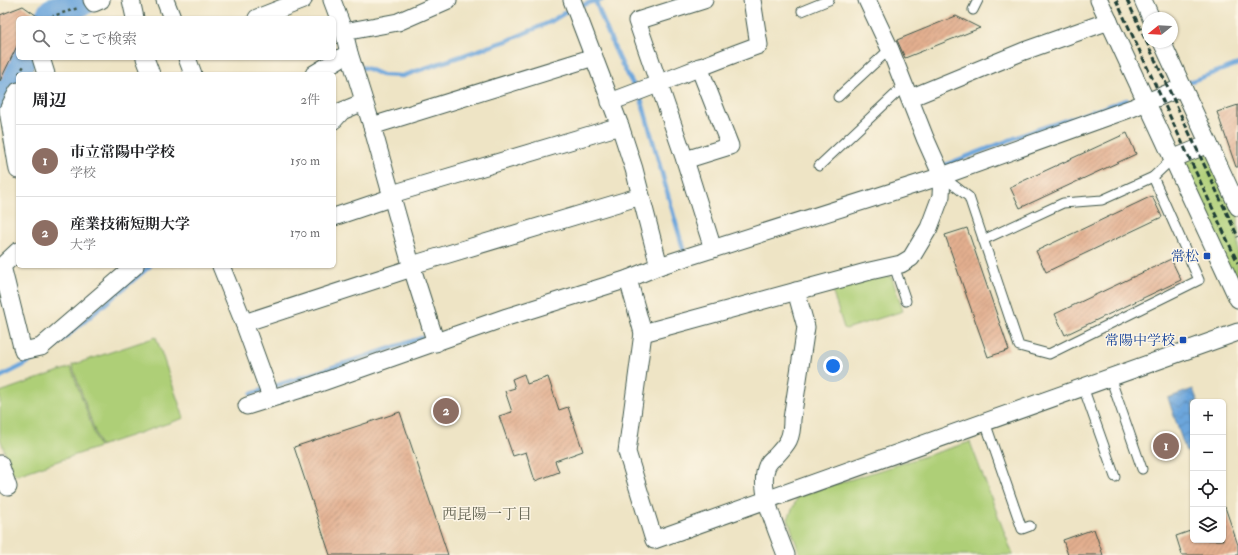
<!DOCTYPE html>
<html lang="ja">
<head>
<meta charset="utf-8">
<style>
  :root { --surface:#fff; --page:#f6f6f6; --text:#202124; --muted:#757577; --line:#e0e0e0; --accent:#7c3aed }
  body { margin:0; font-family:"IM FELL Double Pica","Noto Serif JP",serif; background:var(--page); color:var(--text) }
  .controls { position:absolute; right:12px; bottom:12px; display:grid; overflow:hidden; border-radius:6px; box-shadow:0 1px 3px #0004 }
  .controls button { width:36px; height:36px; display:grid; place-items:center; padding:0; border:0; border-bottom:1px solid var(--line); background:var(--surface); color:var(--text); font:20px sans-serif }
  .compass { position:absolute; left:1142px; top:12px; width:36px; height:36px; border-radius:50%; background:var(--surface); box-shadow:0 1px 3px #0004; rotate:252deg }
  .you { position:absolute; left:833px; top:366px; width:14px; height:14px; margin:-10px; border:3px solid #fff; border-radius:50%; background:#1a73e8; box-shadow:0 0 0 6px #1a73e833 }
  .badge { display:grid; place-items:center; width:26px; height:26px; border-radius:50%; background:var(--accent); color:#fff; font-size:13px; font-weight:700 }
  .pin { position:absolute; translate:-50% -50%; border:2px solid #fff; box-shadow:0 1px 4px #0006 }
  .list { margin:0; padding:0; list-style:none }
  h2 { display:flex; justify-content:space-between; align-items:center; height:52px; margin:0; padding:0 16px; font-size:17px }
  h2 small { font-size:13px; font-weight:400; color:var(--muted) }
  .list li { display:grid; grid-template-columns:26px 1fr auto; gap:12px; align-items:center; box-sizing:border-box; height:72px; padding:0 16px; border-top:1px solid var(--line) }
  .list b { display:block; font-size:15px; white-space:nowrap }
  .list p { margin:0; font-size:13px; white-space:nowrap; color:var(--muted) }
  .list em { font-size:13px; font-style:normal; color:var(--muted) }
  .icon { flex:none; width:22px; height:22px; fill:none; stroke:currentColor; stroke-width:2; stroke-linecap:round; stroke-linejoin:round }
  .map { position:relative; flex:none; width:1238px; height:555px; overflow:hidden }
  .search { position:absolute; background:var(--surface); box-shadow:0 1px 3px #0004; left:16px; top:16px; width:320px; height:44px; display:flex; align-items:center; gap:10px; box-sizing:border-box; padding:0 14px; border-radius:6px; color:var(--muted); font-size:15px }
  .panel { position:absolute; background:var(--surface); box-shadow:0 1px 3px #0004; left:16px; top:72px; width:320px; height:196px; border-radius:6px }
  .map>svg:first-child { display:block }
  .park { fill:#aecf77; stroke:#668656 }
  .water { fill:url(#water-waves); stroke:#467288 }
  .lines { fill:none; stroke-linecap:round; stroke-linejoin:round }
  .stream { stroke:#6ca6dc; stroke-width:4.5 }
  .river { stroke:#6ca6dc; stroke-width:28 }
  .building { fill:url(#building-hatch) }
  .lane-casing { stroke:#3e564a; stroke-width:11 }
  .street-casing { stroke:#3e564a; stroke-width:19 }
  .path { stroke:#3e564a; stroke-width:2.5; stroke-dasharray:3 3; stroke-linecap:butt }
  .lane { stroke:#fff; stroke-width:9 }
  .street { stroke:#fff; stroke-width:17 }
  .rail { stroke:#1f3d34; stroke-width:3; stroke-dasharray:6 3; stroke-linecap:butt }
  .transit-dot { fill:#1a4fb4; stroke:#fcf5e5; stroke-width:1.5 }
  .labels { text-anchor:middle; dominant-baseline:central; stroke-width:3; stroke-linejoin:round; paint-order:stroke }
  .transit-label { font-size:14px; fill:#164399; stroke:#fcf5e5; text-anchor:end }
  .neighbourhood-label { font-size:15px; fill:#646554; stroke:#fcf5e5 }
</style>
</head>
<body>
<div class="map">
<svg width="1238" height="555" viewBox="0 0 1238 555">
  <defs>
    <pattern id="water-waves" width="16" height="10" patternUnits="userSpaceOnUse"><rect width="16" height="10" fill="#6ca6dc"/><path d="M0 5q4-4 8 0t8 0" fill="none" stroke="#5888b3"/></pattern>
    <pattern id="building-hatch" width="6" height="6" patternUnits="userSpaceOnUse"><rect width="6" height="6" fill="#e3af8f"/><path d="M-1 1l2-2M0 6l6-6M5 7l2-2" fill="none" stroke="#b79076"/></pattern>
  </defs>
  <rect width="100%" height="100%" fill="#fcf5e5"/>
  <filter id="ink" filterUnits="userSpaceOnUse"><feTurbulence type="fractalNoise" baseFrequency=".025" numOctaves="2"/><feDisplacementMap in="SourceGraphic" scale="8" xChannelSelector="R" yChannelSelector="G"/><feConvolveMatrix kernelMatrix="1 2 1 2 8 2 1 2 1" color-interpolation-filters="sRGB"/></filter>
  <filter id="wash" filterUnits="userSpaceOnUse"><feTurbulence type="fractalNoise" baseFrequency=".012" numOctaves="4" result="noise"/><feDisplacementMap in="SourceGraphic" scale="16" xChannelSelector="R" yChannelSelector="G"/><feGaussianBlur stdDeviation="0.9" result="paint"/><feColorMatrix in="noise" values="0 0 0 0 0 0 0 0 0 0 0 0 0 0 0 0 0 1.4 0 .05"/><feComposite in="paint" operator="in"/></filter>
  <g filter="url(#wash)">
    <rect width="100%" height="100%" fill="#eee4c5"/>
    <g class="park">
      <polygon points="1209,151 1238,214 1238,294 1178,165"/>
      <polygon points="884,274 892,278 903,311 846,329 844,328 831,287"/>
      <polygon points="156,337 184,418 100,446 72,365"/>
      <polygon points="71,367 99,447 17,475 12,473 0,438 0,392"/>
      <polygon points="970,442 1013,555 800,555 788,519 798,496"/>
    </g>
    <polygon class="water" points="1193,389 1198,402 1193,402 1193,450 1186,452 1168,398"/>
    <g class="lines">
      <g class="stream">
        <path d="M595,0C608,33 620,66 640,95L684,252"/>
        <polyline points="356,67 366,68 382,75 402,76 509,40 550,22 566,12 591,2 602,0"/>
        <polyline points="1189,82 1238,64"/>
        <polyline points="942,166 1033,131 1127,100"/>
        <polyline points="55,346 150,266"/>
        <polyline points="0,377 20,367 44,353"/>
        <polyline points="272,387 422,338"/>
        <polyline points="251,394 265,389"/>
      </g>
      <g class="river">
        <polyline points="48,18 52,12 77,4 86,0"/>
        <polyline points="0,100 23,58"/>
      </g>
    </g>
    <g id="blocks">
      <g class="building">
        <polygon points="23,6 40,18 18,18 18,44 0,81 0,15"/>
        <polygon points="956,16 980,28 905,58 897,40"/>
        <polygon points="1238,105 1238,167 1236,167 1217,112"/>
        <polygon points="1127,133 1136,154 1020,208 1010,187"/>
        <polygon points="1152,196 1162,217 1046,272 1036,251"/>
        <polygon points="967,228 1009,350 988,357 945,235"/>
        <polygon points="1171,259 1181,280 1065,335 1055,314"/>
        <polygon points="524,374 527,384 548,377 559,410 568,407 583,451 555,461 559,472 535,481 526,452 513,456 499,416 512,412 505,391 515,388 512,379"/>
        <polygon points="400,412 448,555 330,555 294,447"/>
        <polygon points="1225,507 1238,545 1238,555 1182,555 1176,536 1193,530 1193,540 1223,540 1223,508"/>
        <polygon points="1094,529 1103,555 1068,555 1063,540"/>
      </g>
    </g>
  </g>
  <g filter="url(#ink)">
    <use href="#blocks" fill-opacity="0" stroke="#3e564a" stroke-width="1"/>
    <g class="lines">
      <defs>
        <g id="lane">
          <polyline points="973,10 978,0"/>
          <polyline points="802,11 829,0"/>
          <polyline points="838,97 890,49"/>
          <polyline points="819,166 905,85"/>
          <polyline points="942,176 969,197 1019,346 1049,354 1199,280 1153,177"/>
          <polyline points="983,240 1063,203 1102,200 1153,177 1172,159"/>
          <polyline points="894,266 906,301"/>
          <polyline points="1110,377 1142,469"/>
          <polyline points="1083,387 1115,477"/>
          <polyline points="985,422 1022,529 1030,526"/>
        </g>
        <g id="street">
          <polyline points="92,0 94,3 101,0"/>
          <polyline points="131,0 135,18"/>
          <polyline points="165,0 172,18"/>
          <polyline points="332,0 344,32 349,53 372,126 412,268 436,343"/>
          <polyline points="572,0 620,126 634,169 659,266"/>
          <polyline points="704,0 637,21 685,160 713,249"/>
          <polyline points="1099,0 1238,299"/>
          <polyline points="1143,0 1151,18"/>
          <polyline points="257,18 303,0"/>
          <polyline points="344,32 398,22 448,0"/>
          <polyline points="1162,42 1238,207"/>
          <polyline points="41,58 46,74"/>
          <polyline points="145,58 151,74"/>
          <polyline points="187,58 193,74"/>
          <polyline points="314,74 349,53"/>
          <polyline points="18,91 8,110 18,170"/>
          <polyline points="910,98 1024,51 1109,21"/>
          <path d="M610,102C660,84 709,63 759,45L752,0"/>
          <polyline points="334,120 342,111 364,102"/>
          <polyline points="372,126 594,57"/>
          <polyline points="1172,159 1209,144"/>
          <polyline points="685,160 730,146 699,67"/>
          <polyline points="392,194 620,126"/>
          <polyline points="334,217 393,197"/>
          <polyline points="18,251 2,266 23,351 41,347 135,266"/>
          <polyline points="412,265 641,196"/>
          <polyline points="221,266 244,323 271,397"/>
          <polyline points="628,279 643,333 627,452 654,540 1238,332"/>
          <polyline points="244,323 412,268"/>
          <polyline points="643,333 870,271 901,264 911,258 929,228 941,196 942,176 925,138 890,49 867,0"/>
          <polyline points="247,406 314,385 507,317 628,279 659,266 942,176 1132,108 1183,87"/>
          <polyline points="0,464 8,487"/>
          <path d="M786,555C778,533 757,488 767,466C768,463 772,459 775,457C788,443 792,439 792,419L806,327L796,291"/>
        </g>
      </defs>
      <use href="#lane" class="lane-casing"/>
      <use href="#street" class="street-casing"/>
      <g class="path">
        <polyline points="52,18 53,16 78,8"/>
        <polyline points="19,74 25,64"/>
      </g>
      <use href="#lane" class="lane"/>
      <use href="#street" class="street"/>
      <g class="rail">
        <polyline points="1116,0 1238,263"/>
        <polyline points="1127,0 1238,237"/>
      </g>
    </g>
  </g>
  <g class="transit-dot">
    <rect x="1203" y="252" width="8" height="8" rx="2"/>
    <rect x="1179" y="336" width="8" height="8" rx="2"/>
  </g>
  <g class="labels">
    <g class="transit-label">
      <text x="1199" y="256">常松</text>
      <text x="1175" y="340">常陽中学校</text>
    </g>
    <g class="neighbourhood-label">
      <text x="487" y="514">西昆陽一丁目</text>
    </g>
  </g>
</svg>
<div class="controls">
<button>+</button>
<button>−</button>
<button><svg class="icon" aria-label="locate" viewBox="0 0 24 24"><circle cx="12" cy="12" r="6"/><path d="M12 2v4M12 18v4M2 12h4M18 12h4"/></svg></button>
<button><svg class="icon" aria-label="layers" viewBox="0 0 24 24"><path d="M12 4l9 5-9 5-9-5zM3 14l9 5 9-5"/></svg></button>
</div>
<svg class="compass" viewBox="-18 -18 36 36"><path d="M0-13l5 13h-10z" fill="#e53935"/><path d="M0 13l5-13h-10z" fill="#757577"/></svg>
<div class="you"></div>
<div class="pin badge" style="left:1166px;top:446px;background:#8d6e63">1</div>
<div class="pin badge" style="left:446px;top:411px;background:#8d6e63">2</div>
<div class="search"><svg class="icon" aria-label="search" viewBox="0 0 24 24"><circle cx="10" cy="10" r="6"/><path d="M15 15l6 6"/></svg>ここで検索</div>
<section class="panel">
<h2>周辺<small>2件</small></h2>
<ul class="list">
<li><span class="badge" style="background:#8d6e63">1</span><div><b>市立常陽中学校</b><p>学校</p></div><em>150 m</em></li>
<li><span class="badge" style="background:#8d6e63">2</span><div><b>産業技術短期大学</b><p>大学</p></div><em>170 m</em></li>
</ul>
</section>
</div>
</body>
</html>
